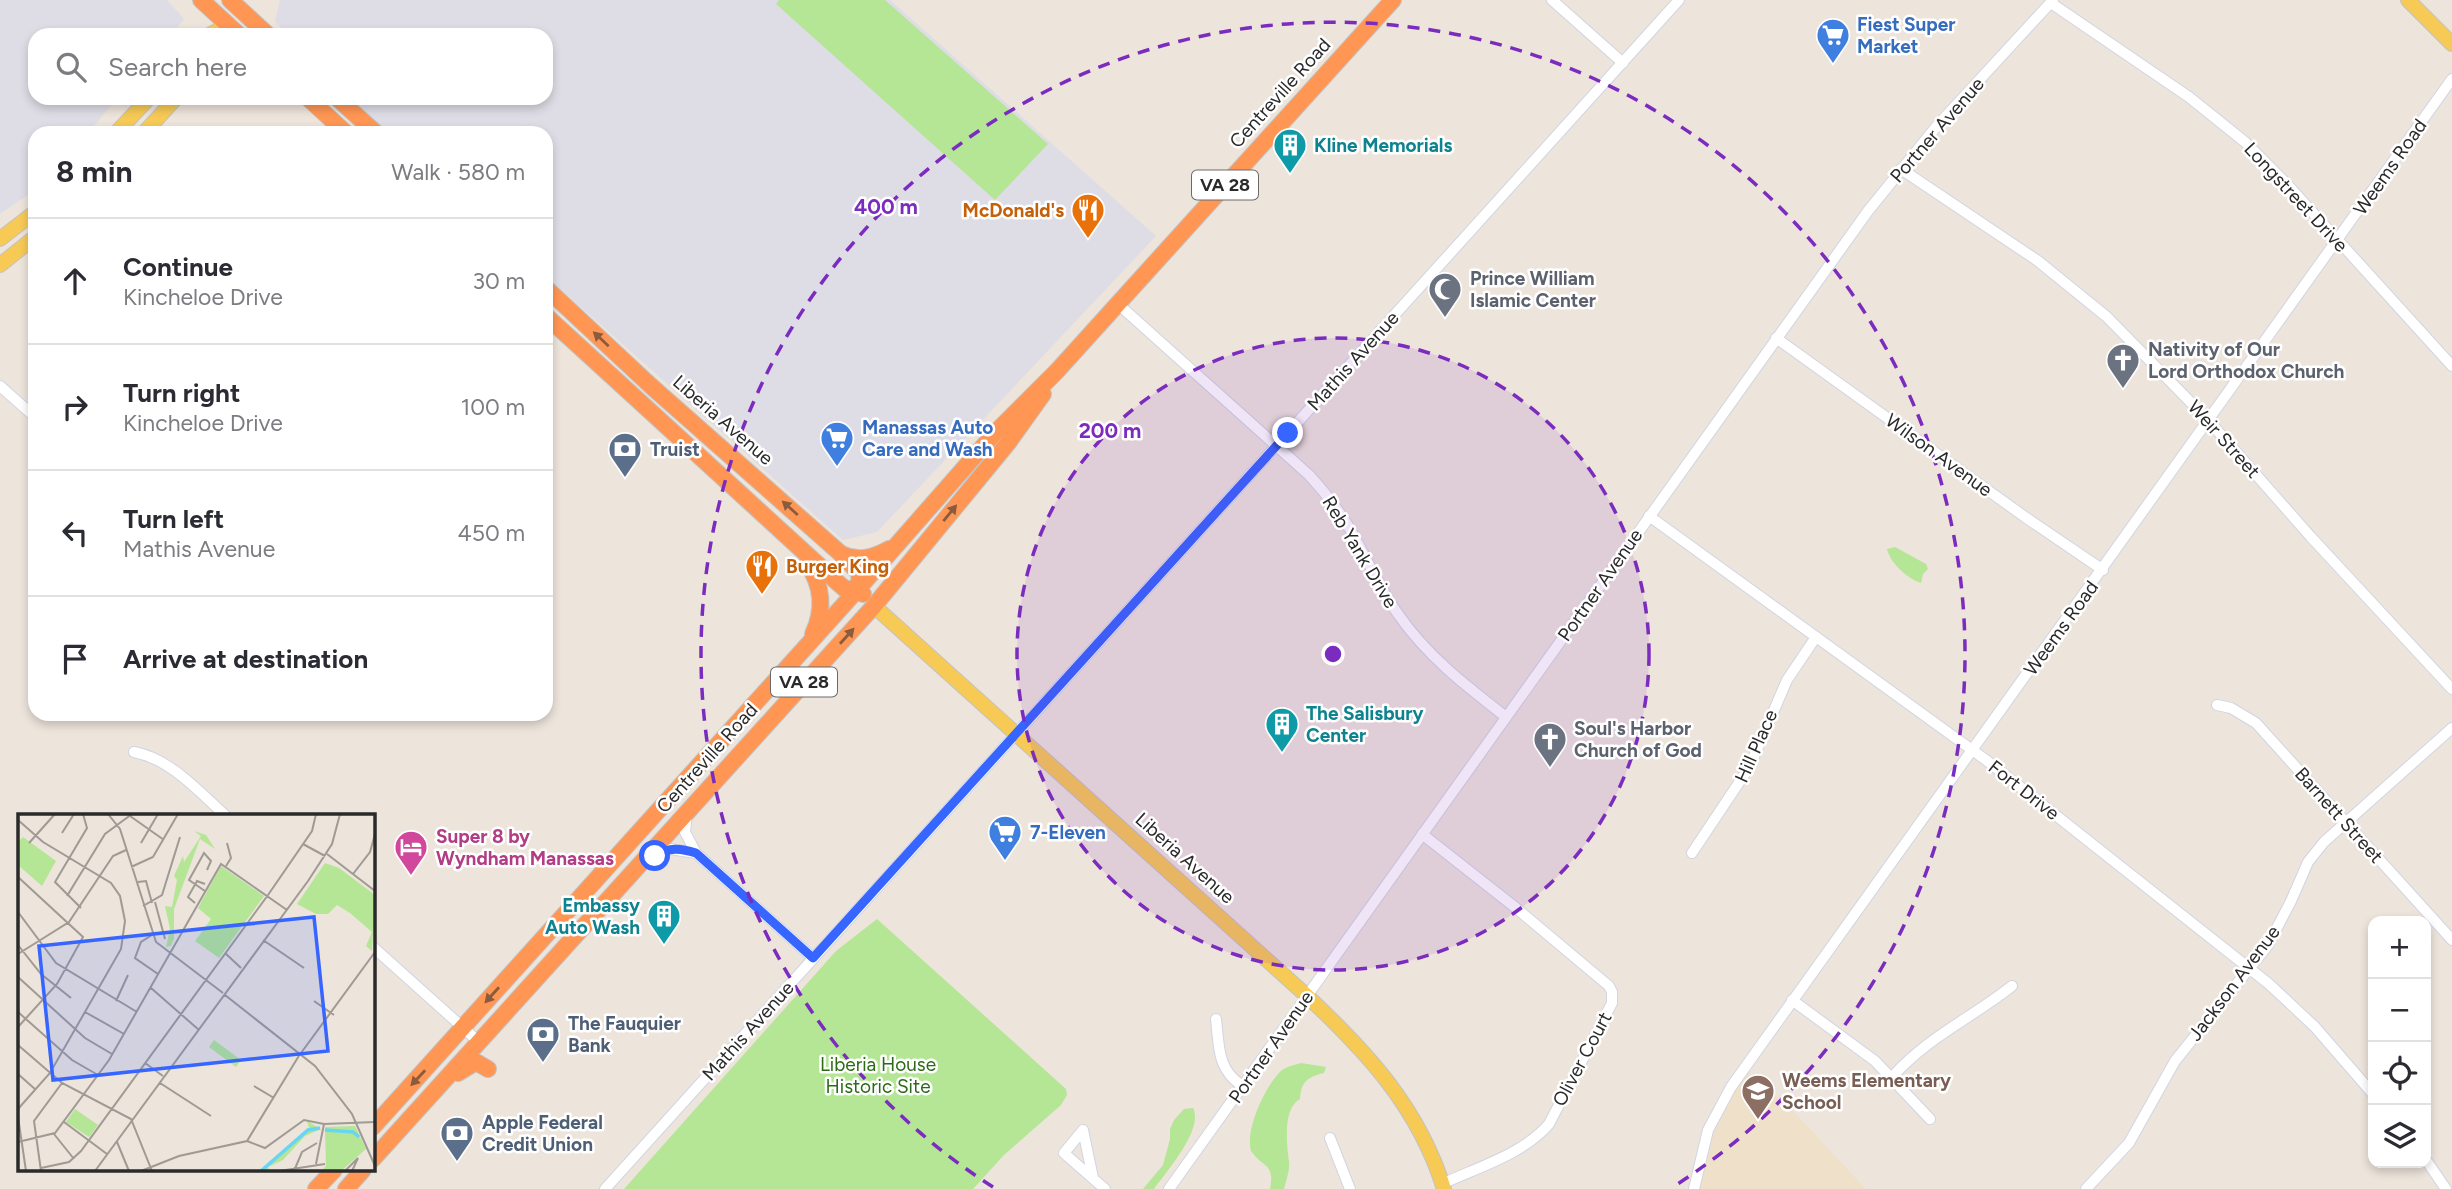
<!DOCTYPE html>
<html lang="en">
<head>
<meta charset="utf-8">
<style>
  :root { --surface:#fff; --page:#f2f2f3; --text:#2b2b33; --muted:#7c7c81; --line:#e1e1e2 }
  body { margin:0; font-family:Figtree,sans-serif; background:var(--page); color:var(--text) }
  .controls { position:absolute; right:21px; bottom:21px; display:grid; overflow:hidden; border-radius:14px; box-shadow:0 4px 10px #0003 }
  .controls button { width:63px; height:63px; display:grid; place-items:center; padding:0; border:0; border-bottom:2px solid var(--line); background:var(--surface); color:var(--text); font:35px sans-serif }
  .stop { position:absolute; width:21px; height:21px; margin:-16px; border:5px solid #3665ff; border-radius:50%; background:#fff }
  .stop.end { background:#3665ff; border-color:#fff; box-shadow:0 2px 7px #0008 }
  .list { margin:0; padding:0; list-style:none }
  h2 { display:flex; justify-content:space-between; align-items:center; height:91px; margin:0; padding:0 28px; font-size:30px }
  h2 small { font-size:23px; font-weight:400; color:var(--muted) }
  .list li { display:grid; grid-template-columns:46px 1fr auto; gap:21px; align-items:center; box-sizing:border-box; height:126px; padding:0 28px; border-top:2px solid var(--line) }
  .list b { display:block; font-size:26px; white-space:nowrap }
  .list p { margin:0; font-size:23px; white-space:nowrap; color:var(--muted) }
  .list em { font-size:23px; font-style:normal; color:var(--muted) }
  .icon { flex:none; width:38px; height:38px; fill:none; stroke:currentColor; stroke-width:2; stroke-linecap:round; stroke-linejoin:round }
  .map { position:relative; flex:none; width:2452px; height:1189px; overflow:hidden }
  .search { position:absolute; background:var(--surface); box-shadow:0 4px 10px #0003; left:28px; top:28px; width:525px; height:77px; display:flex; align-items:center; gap:18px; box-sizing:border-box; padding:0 24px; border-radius:21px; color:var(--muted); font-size:26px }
  .panel { position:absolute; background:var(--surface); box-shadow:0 4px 10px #0003; left:28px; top:126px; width:525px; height:595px; border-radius:21px }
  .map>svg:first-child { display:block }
  .industrial { fill:#dedce5 }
  .education { fill:#efe1c9 }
  .green { fill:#b4e695 }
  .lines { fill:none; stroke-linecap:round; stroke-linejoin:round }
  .minor-casing { stroke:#d0d5e4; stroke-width:12 }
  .major-casing { stroke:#c3c3c3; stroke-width:16 }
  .highway-casing { stroke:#c3c3c3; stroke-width:18 }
  .minor { stroke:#fff; stroke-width:10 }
  .major { stroke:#f7ca56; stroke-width:14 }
  .highway { stroke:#ff9654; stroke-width:16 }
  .oneway { fill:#8a5b3d }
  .route { stroke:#3665ff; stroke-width:9 }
  .ring { fill:none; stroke:#7b2cbf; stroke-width:3.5; stroke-dasharray:12 9 }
  .labels { text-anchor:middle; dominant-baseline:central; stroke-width:5; stroke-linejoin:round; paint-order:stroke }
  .shield { fill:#fff; stroke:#6a6a6a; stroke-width:2 }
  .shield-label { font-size:18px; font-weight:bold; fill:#2a2a2a }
  .shop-label { font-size:19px; font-weight:bold; fill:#366cbe; stroke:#fff; text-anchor:start }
  .street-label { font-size:19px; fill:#2a2a2a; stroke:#fff }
  .culture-label { font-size:19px; font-weight:bold; fill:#0d838f; stroke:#fff; text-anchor:start }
  .food-label { font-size:19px; font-weight:bold; fill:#c56008; stroke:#fff; text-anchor:end }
  .worship-label { font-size:19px; font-weight:bold; fill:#5b616d; stroke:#fff; text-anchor:start }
  .service-label { font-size:19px; font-weight:bold; fill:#4e5e75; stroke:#fff; text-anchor:start }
  .hotel-label { font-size:19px; font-weight:bold; fill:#b23c85; stroke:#fff; text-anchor:start }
  .park-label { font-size:19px; fill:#2c6a17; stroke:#fff }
  .education-label { font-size:19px; font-weight:bold; fill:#785e54; stroke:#fff; text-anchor:start }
  .inset-river { fill:none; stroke:#69d5f4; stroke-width:3.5 }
  .inset-road { fill:none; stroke:#9f9a94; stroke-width:2 }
  .view { fill:#3665ff; fill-opacity:0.15; stroke:#3665ff; stroke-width:3.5 }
  .inset-edge { fill:none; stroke:#2a2a2a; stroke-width:3.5 }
  .centre { fill:#7b2cbf; stroke:#fff; stroke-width:3.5 }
  .ring-label { font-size:21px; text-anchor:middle; font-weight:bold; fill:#7b2cbf; stroke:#fff; stroke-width:5; stroke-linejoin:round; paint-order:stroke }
</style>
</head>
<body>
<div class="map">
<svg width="2452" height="1189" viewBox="0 0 2452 1189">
  <rect width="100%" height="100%" fill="#ede4db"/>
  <g class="industrial">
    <polygon points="0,0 167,0 184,19 171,35 35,35 35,98 117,98 88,133 35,133 35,190 0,214"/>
    <polygon points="280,0 890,0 1156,236 877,532 843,540 546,276 546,133 386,133 346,98 546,98 546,35 287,35 275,21"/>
  </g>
  <polygon class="education" points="1744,1069 1795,1113 1866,1189 1694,1189 1708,1130"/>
  <g class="green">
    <polygon points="779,0 885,0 1048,144 995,200 776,4"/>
    <path d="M1895,547L1926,564L1928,569L1923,574L1921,583C1908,579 1890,563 1887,549Z"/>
    <polygon points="877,919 1066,1089 1067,1095 1061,1105 1004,1155 973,1189 624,1189 836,951"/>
    <path d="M1301,1063L1326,1067L1324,1073C1307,1077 1301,1082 1300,1099C1282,1109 1287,1145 1289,1162C1290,1170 1286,1181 1284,1189H1270C1275,1163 1264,1169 1251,1151C1245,1130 1265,1086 1281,1071C1287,1066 1295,1065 1301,1063Z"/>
    <path d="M1193,1108C1204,1129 1167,1171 1154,1189H1143L1163,1165L1170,1139V1129L1174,1120L1184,1109Z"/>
  </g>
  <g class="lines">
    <defs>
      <g id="minor">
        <polyline points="1552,0 1623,63"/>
        <polyline points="2051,3 2189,97 2245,142 2286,183 2452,366"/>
        <polyline points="1901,169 2038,261 2107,317 2208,420 2310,536 2452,689"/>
        <path d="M1118,304L1309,475C1322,489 1334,504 1345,521C1364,551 1377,585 1398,614C1427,656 1466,686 1506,717"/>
        <polyline points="1776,338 2025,517 2103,570"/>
        <polyline points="0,386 35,417"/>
        <polyline points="1649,516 1986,760 2269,984 2315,1027 2373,1094"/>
        <polyline points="2217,705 2231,708 2256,723 2452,940"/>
        <path d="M134,752C171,759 199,792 226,816"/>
        <polyline points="687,813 685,832 696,853 813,958"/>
        <path d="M1422,834L1516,908L1609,986L1612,992V1003L1549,1124C1522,1155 1478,1167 1442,1184"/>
        <polyline points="1692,853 1750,766 1787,680 1816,637"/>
        <polyline points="650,860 670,849 696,853"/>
        <polyline points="373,947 479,1042"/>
        <polyline points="1792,1000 1875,1061 1930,1119"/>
        <path d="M1216,1019C1219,1045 1217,1071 1243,1086"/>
        <path d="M1892,1077C1929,1036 1970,1019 2012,986"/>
        <polyline points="1330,1138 1350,1189"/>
        <polyline points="2426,1160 2446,1189"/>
        <polyline points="1093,1178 1083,1130 1064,1153 1065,1154 1105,1189"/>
        <polyline points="605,1189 1679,0"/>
        <polyline points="1169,1189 1868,211 1936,127 2053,0"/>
        <polyline points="1694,1189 1708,1130 1731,1087 2452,79"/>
        <polyline points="2086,1189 2129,1143 2175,1061 2268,945 2291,901 2308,862 2324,842 2452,728"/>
      </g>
      <g id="major">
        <polyline points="2408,0 2452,44"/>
        <polyline points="209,35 228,25"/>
        <polyline points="116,133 149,98"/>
        <polyline points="144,133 176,98"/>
        <polyline points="0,239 35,212"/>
        <polyline points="0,265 35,237"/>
        <path d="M874,606L1307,996C1367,1052 1419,1108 1444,1189"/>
      </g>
      <g id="highway">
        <polyline points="201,0 239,35"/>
        <polyline points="230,0 268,35"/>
        <polyline points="308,98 346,133"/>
        <polyline points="337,98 376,133"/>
        <polyline points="546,288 651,386 840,553 860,574 858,589"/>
        <polyline points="546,316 837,582 845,589 858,589 863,594"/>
        <path d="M841,554C858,562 873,558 889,549"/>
        <path d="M807,563C822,585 825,609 813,634"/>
        <polyline points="458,1073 476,1062 488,1069"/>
        <polyline points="373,1127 858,589 995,433 1057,371 1393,0"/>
        <polyline points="373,1159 874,606 1008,443 1043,394"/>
        <polyline points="316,1189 334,1170"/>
        <polyline points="346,1189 363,1170"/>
      </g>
    </defs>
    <use href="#minor" class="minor-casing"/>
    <use href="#major" class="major-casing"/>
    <use href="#highway" class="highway-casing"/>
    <use href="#minor" class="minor"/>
    <use href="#major" class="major"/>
    <use href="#highway" class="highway"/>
  </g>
  <defs><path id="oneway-solid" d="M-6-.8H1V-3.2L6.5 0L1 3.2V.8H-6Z" transform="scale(1.75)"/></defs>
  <g class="oneway">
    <use href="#oneway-solid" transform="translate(601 339) rotate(-137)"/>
    <use href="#oneway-solid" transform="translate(790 508) rotate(-138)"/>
    <use href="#oneway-solid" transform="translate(950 513) rotate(-51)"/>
    <use href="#oneway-solid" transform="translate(847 636) rotate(-48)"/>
    <use href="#oneway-solid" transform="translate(492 995) rotate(132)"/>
    <use href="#oneway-solid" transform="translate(418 1078) rotate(133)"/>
  </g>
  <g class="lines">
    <path class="route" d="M655,856C670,847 680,848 696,853L813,958L1288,433"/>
  </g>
  <circle cx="1333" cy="654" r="316" fill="#7b2cbf" fill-opacity=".12"/>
  <g class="ring">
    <circle cx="1333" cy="654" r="316"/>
    <path d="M993 1187A632 632 0 1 1 1673 1187"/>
  </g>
  <defs>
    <symbol id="supermarket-pin" viewBox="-11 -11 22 30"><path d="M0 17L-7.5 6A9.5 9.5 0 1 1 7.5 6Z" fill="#3f7fe0" stroke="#fff"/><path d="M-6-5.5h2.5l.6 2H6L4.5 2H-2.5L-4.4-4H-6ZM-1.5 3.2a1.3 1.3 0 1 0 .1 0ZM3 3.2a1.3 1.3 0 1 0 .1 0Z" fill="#fff"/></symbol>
    <symbol id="building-pin" viewBox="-11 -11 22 30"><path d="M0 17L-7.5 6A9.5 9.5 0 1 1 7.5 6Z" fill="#0f9aa8" stroke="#fff"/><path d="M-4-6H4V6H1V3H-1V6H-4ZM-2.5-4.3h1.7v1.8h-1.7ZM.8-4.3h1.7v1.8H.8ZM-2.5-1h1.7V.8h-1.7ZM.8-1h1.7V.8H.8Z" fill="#fff"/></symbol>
    <symbol id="restaurant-pin" viewBox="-11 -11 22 30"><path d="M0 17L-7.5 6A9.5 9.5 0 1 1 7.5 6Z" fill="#e8710a" stroke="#fff"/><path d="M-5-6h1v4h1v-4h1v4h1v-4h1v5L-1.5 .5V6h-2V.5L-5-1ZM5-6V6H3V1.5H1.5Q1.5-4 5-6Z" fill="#fff"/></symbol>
    <symbol id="mosque-pin" viewBox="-11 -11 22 30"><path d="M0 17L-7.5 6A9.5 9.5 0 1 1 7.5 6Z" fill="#6b7280" stroke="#fff"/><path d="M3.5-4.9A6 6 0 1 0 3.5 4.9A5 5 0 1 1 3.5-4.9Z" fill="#fff"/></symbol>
    <symbol id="church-pin" viewBox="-11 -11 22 30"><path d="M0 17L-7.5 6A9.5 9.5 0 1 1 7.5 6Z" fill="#6b7280" stroke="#fff"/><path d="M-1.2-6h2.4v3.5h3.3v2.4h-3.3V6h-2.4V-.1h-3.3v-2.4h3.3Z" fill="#fff"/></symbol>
    <symbol id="bank-pin" viewBox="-11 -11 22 30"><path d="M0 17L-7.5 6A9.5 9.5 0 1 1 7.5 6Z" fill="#5c6f8a" stroke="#fff"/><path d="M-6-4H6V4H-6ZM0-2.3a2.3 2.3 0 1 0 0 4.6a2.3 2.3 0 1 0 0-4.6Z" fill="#fff"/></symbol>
    <symbol id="hotel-pin" viewBox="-11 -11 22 30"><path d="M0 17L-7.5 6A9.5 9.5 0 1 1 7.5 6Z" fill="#d1479c" stroke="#fff"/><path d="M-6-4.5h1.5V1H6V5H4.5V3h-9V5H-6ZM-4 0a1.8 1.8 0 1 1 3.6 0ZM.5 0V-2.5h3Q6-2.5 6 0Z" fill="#fff"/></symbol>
    <symbol id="school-pin" viewBox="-11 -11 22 30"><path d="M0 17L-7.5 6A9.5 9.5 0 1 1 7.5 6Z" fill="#8d6e63" stroke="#fff"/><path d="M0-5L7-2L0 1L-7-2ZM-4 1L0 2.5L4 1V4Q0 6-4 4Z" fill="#fff"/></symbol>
  </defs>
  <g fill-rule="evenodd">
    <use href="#supermarket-pin" x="1814" y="16" width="38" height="52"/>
    <use href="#building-pin" x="1271" y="126" width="38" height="52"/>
    <use href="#restaurant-pin" x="1069" y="191" width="38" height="52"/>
    <use href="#mosque-pin" x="1426" y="270" width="38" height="52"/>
    <use href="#church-pin" x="2104" y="341" width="38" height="52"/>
    <use href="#supermarket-pin" x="818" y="419" width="38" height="52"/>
    <use href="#bank-pin" x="606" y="430" width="38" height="52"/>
    <use href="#restaurant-pin" x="743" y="547" width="38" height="52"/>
    <use href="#building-pin" x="1263" y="705" width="38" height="52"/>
    <use href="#church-pin" x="1531" y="720" width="38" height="52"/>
    <use href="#supermarket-pin" x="986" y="813" width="38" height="52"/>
    <use href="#hotel-pin" x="392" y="828" width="38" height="52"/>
    <use href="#building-pin" x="645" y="897" width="38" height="52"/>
    <use href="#bank-pin" x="524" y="1015" width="38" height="52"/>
    <use href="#school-pin" x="1739" y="1072" width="38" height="52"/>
    <use href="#bank-pin" x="438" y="1114" width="38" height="52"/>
  </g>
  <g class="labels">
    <g class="shield">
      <rect x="1192" y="170.5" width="66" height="29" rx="5"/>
      <rect x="771" y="667.5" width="66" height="29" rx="5"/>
    </g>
    <g class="shield-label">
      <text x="1225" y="185">VA 28</text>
      <text x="804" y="682">VA 28</text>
    </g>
    <g class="shop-label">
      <text x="1857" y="24">Fiest Super<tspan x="1857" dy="22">Market</tspan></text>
      <text x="862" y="427">Manassas Auto<tspan x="862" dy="22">Care and Wash</tspan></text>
      <text x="1030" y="832">7-Eleven</text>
    </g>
    <g class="street-label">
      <text transform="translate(1280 93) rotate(-48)">Centreville Road</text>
      <text transform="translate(1937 130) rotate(-49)">Portner Avenue</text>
      <text transform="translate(2390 167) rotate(-55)">Weems Road</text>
      <text transform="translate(2296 197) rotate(47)">Longstreet Drive</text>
      <text transform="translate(1353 361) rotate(-48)">Mathis Avenue</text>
      <text transform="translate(723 420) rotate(41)">Liberia Avenue</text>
      <text transform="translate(2224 439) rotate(48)">Weir Street</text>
      <text transform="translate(1939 455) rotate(36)">Wilson Avenue</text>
      <text transform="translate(1360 552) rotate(59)">Reb Yank Drive</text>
      <text transform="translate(1600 585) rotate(-55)">Portner Avenue</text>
      <text transform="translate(2061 628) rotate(-54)">Weems Road</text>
      <text transform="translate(1756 746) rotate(-66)">Hill Place</text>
      <text transform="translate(707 758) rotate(-48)">Centreville Road</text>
      <text transform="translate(2024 790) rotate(38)">Fort Drive</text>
      <text transform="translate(2339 815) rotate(48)">Barnett Street</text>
      <text transform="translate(1185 858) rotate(42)">Liberia Avenue</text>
      <text transform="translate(2234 983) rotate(-53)">Jackson Avenue</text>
      <text transform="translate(748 1031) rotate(-48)">Mathis Avenue</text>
      <text transform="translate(1271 1047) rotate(-55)">Portner Avenue</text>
      <text transform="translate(1582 1059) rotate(-62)">Oliver Court</text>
    </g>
    <g class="culture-label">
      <text x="1314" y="145">Kline Memorials</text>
      <text x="1306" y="713">The Salisbury<tspan x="1306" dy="22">Center</tspan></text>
      <text x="640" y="905" text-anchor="end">Embassy<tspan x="640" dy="22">Auto Wash</tspan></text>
    </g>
    <g class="food-label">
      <text x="1064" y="210">McDonald's</text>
      <text x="786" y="566" text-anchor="start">Burger King</text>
    </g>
    <g class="worship-label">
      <text x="1470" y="278">Prince William<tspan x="1470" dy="22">Islamic Center</tspan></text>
      <text x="2148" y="349">Nativity of Our<tspan x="2148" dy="22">Lord Orthodox Church</tspan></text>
      <text x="1574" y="728">Soul's Harbor<tspan x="1574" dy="22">Church of God</tspan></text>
    </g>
    <g class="service-label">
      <text x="650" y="449">Truist</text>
      <text x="568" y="1023">The Fauquier<tspan x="568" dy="22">Bank</tspan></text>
      <text x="482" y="1122">Apple Federal<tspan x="482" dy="22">Credit Union</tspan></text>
    </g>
    <g class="hotel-label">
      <text x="436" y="836">Super 8 by<tspan x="436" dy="22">Wyndham Manassas</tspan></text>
    </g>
    <g class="park-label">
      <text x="878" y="1064">Liberia House<tspan x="878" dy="22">Historic Site</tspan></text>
    </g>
    <g class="education-label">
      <text x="1782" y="1080">Weems Elementary<tspan x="1782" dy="22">School</tspan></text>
    </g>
  </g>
  <g transform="translate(18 814)">
    <rect width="357" height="357" fill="#ede4db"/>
    <path d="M176,17L188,21L197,35L182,25L156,95V125L153,132L148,133L152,115L147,92L154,93L159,66L156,62L165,42L166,48L183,22ZM5,23L38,47L24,72L0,51V28ZM307,49L321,54L357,81L354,137L348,132L354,118L332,99L319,91L310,100H298L279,90ZM203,52L246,82L201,144L177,127L193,105L180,94ZM196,226L223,246L218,253L191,233ZM57,295L80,311L71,323L48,308ZM289,307L303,315L287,322L265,346L250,353L252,357H243L291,314ZM337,312L348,335L323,357H303L308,352L307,313Z" fill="#b4e695"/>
    <path class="inset-river" d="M307,316L335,318L341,323M243,357L290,316L302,314"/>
    <path class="inset-road" d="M90,0L102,15L138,128L205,179M112,2L146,26M0,6L25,28L93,69L102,82L107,107L103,135L32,259L0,295M44,19L56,0M11,29L37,0M123,29L140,0M285,30L307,42M309,40L357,77M208,52L213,44L209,29M113,53L135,43L160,0M335,60L352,38L357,20M0,63L65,123L39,170L0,213M120,68L128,67L134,89M187,77L171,66L186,39L193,47L189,56M49,82L87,20L114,0M137,88L147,125M177,89L170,83L179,67L187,70M125,92L144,81L162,23M63,94L37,68L69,14L65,0M0,98L38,149L119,198M134,121L123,128L117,144L140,160M245,126L286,154M0,131L23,160L53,184M207,139L223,154M0,140L51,108L95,42L108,36M0,163L67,224L94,240M133,174L181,216M207,181L297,252L334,300L357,352M98,187L110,161M296,187L316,201M0,198L54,246L80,261M67,198L106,220M0,231L44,269L113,305L134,357M283,239L357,138M127,249L145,262M0,260L18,276M142,269L193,302M236,272L256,284M0,303L8,357M46,308L89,340M36,320L56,345M229,327L247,334L286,306L306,310L357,308M0,328L37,319L91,246L203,50L269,96M99,328L111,357M298,350L306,310M23,354L51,348L63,337L250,81L294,17L298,0M23,357L16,307L44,269M77,357L290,67L314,30L322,0M123,357L161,342L229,327L282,240M261,357L307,350M276,357L284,338L299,329M327,357L340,344L334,357"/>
    <path class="view" d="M296,103L310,237L35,266L21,132Z"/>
    <rect width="357" height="357" class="inset-edge"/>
  </g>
  <circle cx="1333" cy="654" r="10" class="centre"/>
  <g class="ring-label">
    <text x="886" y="214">400 m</text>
    <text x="1110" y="438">200 m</text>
  </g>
</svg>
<div class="controls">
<button>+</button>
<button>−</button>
<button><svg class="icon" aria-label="locate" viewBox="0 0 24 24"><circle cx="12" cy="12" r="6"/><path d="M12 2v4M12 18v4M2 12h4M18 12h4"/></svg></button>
<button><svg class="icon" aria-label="layers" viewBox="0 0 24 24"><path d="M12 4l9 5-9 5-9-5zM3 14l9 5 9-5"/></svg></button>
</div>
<div class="stop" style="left:655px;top:856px"></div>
<div class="stop end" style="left:1288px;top:433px"></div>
<div class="search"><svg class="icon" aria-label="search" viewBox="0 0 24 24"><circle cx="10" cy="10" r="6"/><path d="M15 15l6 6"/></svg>Search here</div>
<section class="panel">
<h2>8 min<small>Walk · 580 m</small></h2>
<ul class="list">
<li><svg class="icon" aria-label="ahead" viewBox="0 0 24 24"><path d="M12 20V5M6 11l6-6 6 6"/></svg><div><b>Continue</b><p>Kincheloe Drive</p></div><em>30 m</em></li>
<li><svg class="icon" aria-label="right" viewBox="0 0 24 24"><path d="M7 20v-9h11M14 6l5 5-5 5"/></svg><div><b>Turn right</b><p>Kincheloe Drive</p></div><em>100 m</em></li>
<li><svg class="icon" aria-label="left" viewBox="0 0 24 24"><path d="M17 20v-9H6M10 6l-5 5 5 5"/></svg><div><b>Turn left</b><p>Mathis Avenue</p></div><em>450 m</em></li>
<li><svg class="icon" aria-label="arrive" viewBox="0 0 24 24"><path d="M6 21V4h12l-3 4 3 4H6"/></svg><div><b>Arrive at destination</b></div></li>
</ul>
</section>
</div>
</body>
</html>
